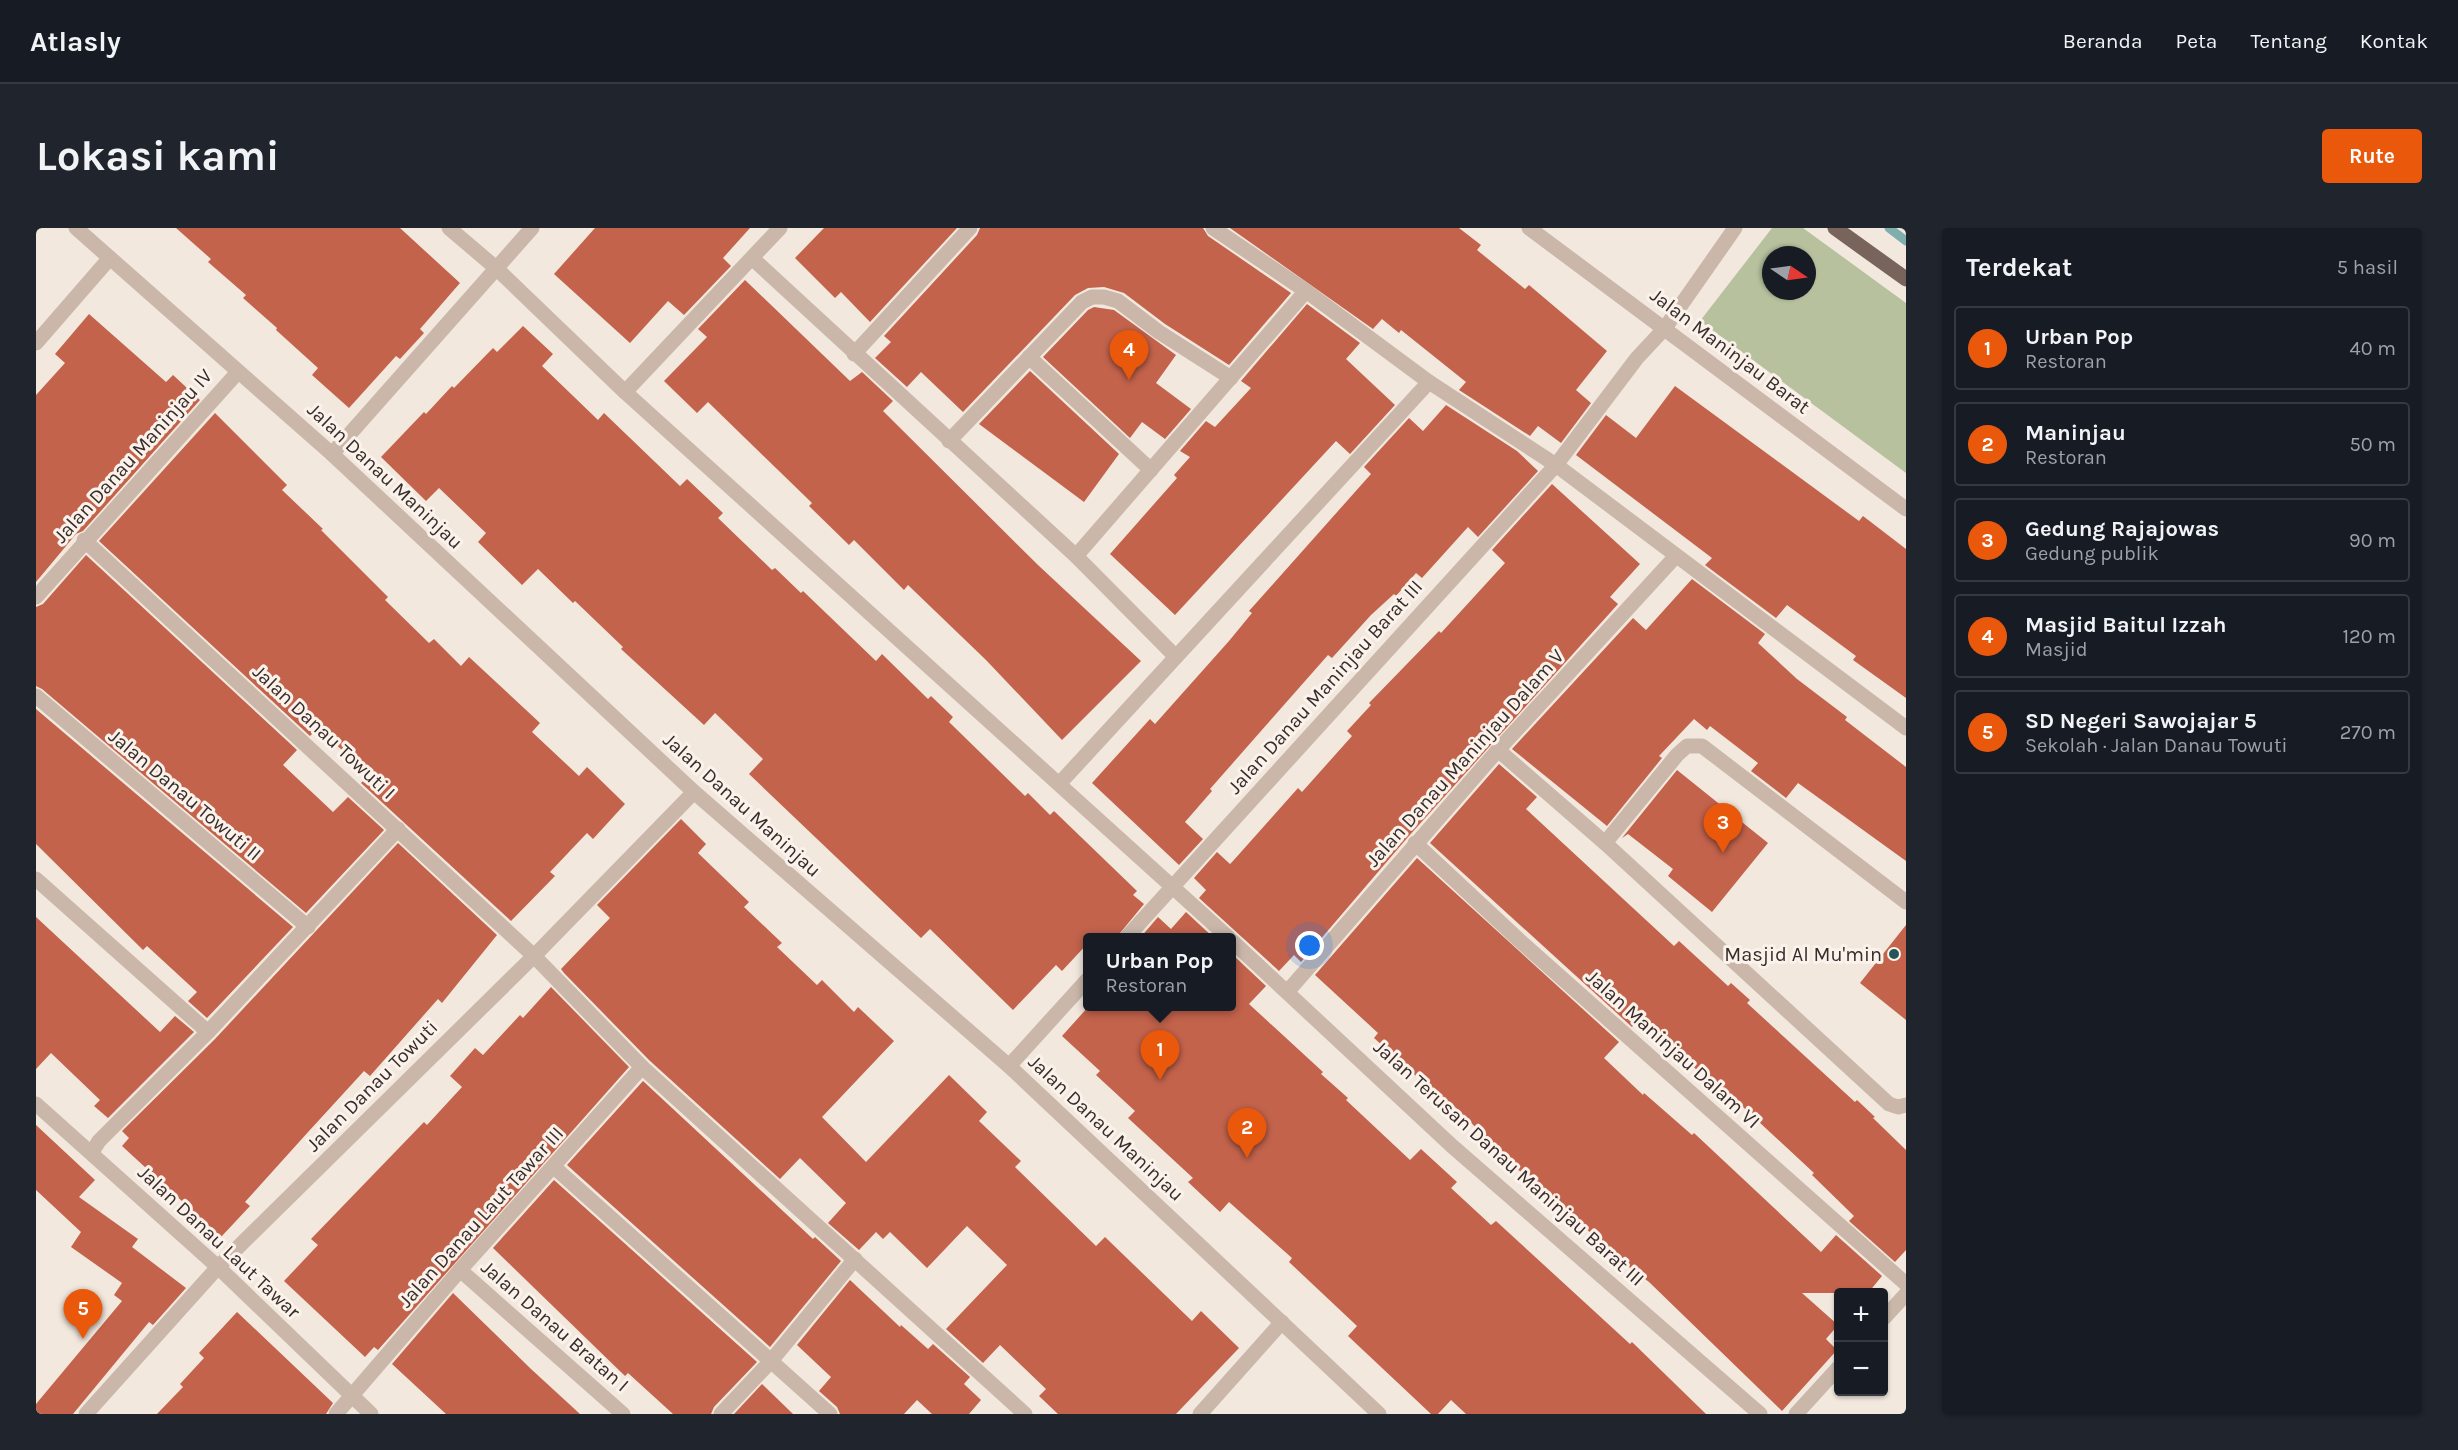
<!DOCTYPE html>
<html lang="id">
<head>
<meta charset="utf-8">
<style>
  :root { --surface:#171b24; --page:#20242c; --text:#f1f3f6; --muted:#9ea1a6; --line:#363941; --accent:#ea580c }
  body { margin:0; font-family:Karla,sans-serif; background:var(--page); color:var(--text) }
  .controls { position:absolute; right:18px; bottom:18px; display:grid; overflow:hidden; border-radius:6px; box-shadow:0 2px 4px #0004 }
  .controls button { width:54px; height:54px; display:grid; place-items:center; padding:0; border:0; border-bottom:2px solid var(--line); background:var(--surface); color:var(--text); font:30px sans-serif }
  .compass { position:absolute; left:1726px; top:18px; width:54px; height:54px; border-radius:50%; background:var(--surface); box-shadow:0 2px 4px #0004; rotate:103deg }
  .you { position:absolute; left:1274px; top:718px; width:21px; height:21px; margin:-15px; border:4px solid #fff; border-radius:50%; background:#1a73e8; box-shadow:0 0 0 9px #1a73e833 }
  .badge { display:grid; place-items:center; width:39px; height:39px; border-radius:50%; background:var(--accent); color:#fff; font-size:20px; font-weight:700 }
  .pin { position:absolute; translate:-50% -50px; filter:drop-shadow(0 2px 3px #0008) }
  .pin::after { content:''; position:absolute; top:32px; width:21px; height:18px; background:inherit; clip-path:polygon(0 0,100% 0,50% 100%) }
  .popup { position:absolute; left:1047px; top:705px; width:153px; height:78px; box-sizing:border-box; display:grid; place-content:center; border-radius:6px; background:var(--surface); filter:drop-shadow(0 2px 4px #0005); font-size:20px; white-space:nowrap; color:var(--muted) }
  .popup b { font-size:22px; color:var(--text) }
  .popup::after { content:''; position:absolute; left:50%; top:100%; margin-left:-12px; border:12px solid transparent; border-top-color:var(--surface) }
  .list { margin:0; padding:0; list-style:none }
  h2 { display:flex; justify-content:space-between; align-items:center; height:78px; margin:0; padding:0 24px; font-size:26px }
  h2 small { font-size:20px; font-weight:400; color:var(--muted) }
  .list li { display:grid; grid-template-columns:39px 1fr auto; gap:18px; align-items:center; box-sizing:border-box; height:84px; margin:0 12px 12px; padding:0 12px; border:2px solid var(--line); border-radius:6px }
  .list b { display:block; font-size:22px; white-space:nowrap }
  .list p { margin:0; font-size:20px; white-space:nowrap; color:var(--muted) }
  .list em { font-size:20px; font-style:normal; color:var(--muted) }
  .map { position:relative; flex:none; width:1870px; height:1186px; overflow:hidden; border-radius:6px }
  header { display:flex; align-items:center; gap:36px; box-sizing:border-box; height:84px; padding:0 30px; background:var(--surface); border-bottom:2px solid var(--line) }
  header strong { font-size:28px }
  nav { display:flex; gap:33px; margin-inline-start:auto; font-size:21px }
  .intro { display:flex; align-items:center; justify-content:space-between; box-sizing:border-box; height:144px; padding:0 36px }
  h1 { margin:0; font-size:42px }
  .button { padding:15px 27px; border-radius:6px; background:var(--accent); color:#fff; font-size:21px; font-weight:700 }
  main { display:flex; gap:36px; padding:0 36px }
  aside { flex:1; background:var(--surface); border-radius:6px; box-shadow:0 2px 4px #0004 }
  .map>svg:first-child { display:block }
  .green { fill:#b7c19e; fill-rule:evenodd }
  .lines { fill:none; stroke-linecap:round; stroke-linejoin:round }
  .stream { stroke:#7eafae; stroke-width:9 }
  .building { fill:#c3634c }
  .minor { stroke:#cab7aa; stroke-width:15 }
  .primary { stroke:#79645b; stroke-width:15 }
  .poi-dot { fill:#205859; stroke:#faf2eb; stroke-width:2 }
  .labels { text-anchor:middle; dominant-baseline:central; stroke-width:6; stroke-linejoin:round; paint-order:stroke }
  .street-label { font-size:20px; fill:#382d2a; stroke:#faf2eb }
  .poi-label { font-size:20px; fill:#382d2a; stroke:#faf2eb; text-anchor:end }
</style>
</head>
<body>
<header>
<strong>Atlasly</strong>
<nav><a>Beranda</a><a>Peta</a><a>Tentang</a><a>Kontak</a></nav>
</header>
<div class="intro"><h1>Lokasi kami</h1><a class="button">Rute</a></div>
<main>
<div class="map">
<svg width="1870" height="1186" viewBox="0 0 1870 1186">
  <rect width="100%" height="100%" fill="#f2e8de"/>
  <path class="green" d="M1736,0H1767L1870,75V245L1664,93ZM1735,27H1771V63H1735Z"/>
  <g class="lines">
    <polyline class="stream" points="1853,0 1870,13"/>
  </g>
  <g class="building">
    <polygon points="140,0 364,0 424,55 384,101 388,105 364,131 360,128 313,180 276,147 282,140 240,102 241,100 207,70 210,67 172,34 175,31"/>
    <polygon points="559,0 714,0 687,30 695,38 648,87 632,73 594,115 518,46"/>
    <polygon points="788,0 921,0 834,94 805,64 799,70 759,30"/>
    <polygon points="944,0 1167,0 1172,8 1255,65 1193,137 1129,96 1088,65 1068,59 1052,60 1039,67 927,184 885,144 871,159 839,130 855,114 848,108 941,7"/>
    <polygon points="1194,0 1423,0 1445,17 1441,22 1489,61 1493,57 1571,123 1540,162 1555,175 1525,215 1502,198 1494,208 1423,162 1430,154 1365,102 1363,105 1346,91 1337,101"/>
    <polygon points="709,52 814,153 826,144 857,173 847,183 1002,337 1105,433 1026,512 950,432 872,357 868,362 818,312 813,317 773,278 776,275 672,174 661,185 628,153 671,109 662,101"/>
    <polygon points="1271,76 1324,115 1310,131 1359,177 1314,226 1300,213 1139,387 1074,326 1141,250 1138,247 1154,229 1144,223 1170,193 1179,199 1215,160 1205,153"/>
    <polygon points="1058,79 1078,82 1140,127 1120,155 1155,181 1129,211 1106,194 1094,210 1007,129 1052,82"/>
    <polygon points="53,86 130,154 137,147 164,172 47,303 40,306 0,354 0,167 29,135 19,126"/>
    <polygon points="487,98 517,126 506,138 562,192 568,185 644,258 651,251 687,285 682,290 736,342 739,340 765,365 767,363 840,433 846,426 892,471 895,468 917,489 913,494 989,568 992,565 1014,587 1018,583 1101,663 1097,667 1108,676 1080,710 1052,710 1052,715 1026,743 1020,737 977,782 894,701 885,710 713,546 727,531 679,485 668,497 585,421 587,419 539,373 537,375 502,341 486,357 442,314 450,305 403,260 390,273 345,229 388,184 390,186 416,158 418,160 457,120 461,124"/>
    <polygon points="994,143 1083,226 1048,274 943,196"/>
    <polygon points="1639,158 1823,293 1827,288 1870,321 1870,470 1817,432 1820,428 1751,377 1740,390 1669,337 1676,330 1540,227 1570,187 1600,210"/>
    <polygon points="1410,177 1481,223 1502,243 1442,309 1432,299 1386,350 1380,345 1360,368 1358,366 1335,387 1296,430 1292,427 1174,561 1176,563 1149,594 1167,611 1143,637 1056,555 1114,491 1119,496 1193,413 1216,385 1213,383 1335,246 1328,239 1373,190 1387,203"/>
    <polygon points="179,185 251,257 246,262 287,301 285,302 352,369 349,372 393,415 398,411 425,438 433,429 504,495 496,504 543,548 551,539 589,576 557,611 551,605 514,644 519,648 475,693 325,555 333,547 282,500 274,508 63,313"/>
    <polygon points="1516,256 1604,336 1574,369 1582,376 1372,609 1265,734 1258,727 1243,743 1163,670 1170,662 1158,650 1181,624 1194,636 1197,633 1262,560 1266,564 1316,508 1311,503 1335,477 1333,475 1403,403 1405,405 1469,335 1456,322"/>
    <polygon points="50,327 261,522 247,537 297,584 312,569 348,602 270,685 6,461 0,458 0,379 7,376"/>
    <polygon points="1656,351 1729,406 1722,415 1761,451 1811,489 1809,492 1870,539 1870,633 1762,555 1750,570 1715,543 1722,535 1674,498 1671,502 1658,491 1623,528 1626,530 1571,598 1476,521 1597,390 1610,402"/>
    <polygon points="0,481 257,699 171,790 152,773 161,764 111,718 107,722 0,616"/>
    <polygon points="1463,536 1501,569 1490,581 1638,718 1643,713 1692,758 1695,755 1714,772 1711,775 1819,874 1821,872 1839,889 1837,890 1870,922 1870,1022 1859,1034 1813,993 1818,988 1776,947 1778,945 1664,839 1661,842 1603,791 1596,799 1394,615"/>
    <polygon points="1641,542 1732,615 1676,684 1632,648 1637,641 1592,606 1586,610"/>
    <polygon points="645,591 670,616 662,625 713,674 708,679 746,715 741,719 781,757 786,752 818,784 822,779 858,813 786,889 830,934 913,847 951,884 943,893 985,933 979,939 1060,1018 1069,1009 1156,1093 1165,1083 1203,1120 1140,1186 1022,1186 1003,1168 1010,1161 964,1117 947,1135 910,1101 971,1037 931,998 891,1040 854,1004 847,1011 840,1004 823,1022 792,995 810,975 764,930 744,951 613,832 528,745 525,741 574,690 561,677"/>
    <polygon points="362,615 461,707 406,775 402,771 334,848 328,843 273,903 209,974 214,978 185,1009 86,918 93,910 86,903 179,811"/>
    <polygon points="1381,630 1583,814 1568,830 1607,867 1608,865 1656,907 1658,905 1785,1024 1800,1007 1846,1048 1832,1065 1766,1065 1802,1097 1790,1111 1801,1122 1746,1183 1613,1054 1589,1036 1514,968 1511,970 1413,873 1411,876 1338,810 1342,805 1279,747"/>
    <polygon points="1150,684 1178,710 1104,710 1122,689 1135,701"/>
    <polygon points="0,689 124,804 139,788 158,804 72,890 58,878 64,872 15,825 0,841"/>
    <polygon points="1870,697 1870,792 1824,755"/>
    <polygon points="1196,726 1230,758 1213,776 1287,844 1285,846 1312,870 1310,872 1374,932 1385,921 1421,954 1415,960 1455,997 1460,993 1594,1116 1596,1114 1670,1186 1430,1186 1415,1172 1402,1186 1395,1186 1312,1108 1321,1098 1253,1034 1256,1030 1193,974 1184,984 1152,954 1157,950 1092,890 1099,883 1060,847 1064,843 1026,808 1053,778 1196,778"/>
    <polygon points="515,759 593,839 342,1122 338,1119 329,1129 248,1053 282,1017 275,1011 388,894 391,897 426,859 414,848 439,820 447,827 484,787 487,790"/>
    <polygon points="607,853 777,1011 779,1009 805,1033 734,1119 531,937"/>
    <polygon points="0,897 59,952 43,969 102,1011 96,1019 150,1060 117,1097 113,1094 37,1186 0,1186 0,1176 86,1073 78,1067 86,1055 35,1019 45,1004 0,962"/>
    <polygon points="518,952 721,1134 678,1179 675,1186 637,1186 592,1145 589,1148 457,1020"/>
    <polygon points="814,1052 864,1099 865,1097 892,1121 897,1116 934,1149 928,1156 945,1172 933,1186 896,1186 881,1172 868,1186 804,1186 801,1179 783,1163 795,1149 761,1117"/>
    <polygon points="417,1065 495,1141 544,1186 410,1186 356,1136"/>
    <polygon points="201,1084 297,1175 290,1186 121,1186 147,1159 144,1156 168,1130 163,1125"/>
    <polygon points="726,1156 757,1186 698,1186"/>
  </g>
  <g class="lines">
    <g class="minor">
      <polyline points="40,0 296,226 658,564 973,838 1343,1186"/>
      <polyline points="413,0 460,40 589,164 1193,710"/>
      <polyline points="1177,0 1270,63 1393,154 1520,237 1870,500"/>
      <polyline points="1493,0 1870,281"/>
      <polyline points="717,31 1040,328 1140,429"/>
      <polyline points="0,115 73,31"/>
      <polyline points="818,126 934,0"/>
      <polyline points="993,129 1115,242"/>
      <polyline points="589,164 744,0"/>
      <polyline points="913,213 1046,74 1056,69 1068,69 1082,73 1123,104 1195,150"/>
      <polyline points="296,226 496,0"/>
      <polyline points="48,312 498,728 606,839 989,1186"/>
      <polyline points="1040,328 1270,63"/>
      <polyline points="0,369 202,144"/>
      <polyline points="0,468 272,699"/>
      <polyline points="1462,522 1569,615 1853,876 1862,879 1870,877"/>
      <polyline points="1024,555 1393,154"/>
      <polyline points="1379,615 1483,712 1870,1056"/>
      <polyline points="1569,615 1641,527 1651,518 1666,518 1870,674"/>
      <polyline points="0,651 172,804"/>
      <polyline points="1090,710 1520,237 1601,130 1629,100 1699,0"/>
      <polyline points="1196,713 1416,918 1724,1186"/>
      <polyline points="1252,763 1462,522 1640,328"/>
      <polyline points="973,838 1052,751"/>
      <polyline points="0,876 182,1039 335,1186"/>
      <polyline points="56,924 63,913 172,804 362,601"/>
      <polyline points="518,939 794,1186"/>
      <polyline points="424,1042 587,1186"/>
      <polyline points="1848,1090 1870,1066"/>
      <polyline points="50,1186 182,1039 498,728 658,564"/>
      <polyline points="300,1186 424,1042 606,839"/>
      <polyline points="685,1186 735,1133 819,1031"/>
      <polyline points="1164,1186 1246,1094"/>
      <polyline points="1760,1186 1802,1140"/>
    </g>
    <polyline class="primary" points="1799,0 1870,51"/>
  </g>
  <circle class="poi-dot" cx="1858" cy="726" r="6"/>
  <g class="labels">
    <g class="street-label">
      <text transform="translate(1694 123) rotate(37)">Jalan Maninjau Barat</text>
      <text transform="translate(97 228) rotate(-48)">Jalan Danau Maninjau IV</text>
      <text transform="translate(349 248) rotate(43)">Jalan Danau Maninjau</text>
      <text transform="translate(1289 459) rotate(-48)">Jalan Danau Maninjau Barat III</text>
      <text transform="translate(288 504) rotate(43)">Jalan Danau Towuti I</text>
      <text transform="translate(1429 530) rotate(-48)">Jalan Danau Maninjau Dalam V</text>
      <text transform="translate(149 567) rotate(40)">Jalan Danau Towuti II</text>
      <text transform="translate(706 577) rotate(42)">Jalan Danau Maninjau</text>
      <text transform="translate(1637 821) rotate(42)">Jalan Maninjau Dalam VI</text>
      <text transform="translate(336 858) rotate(-45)">Jalan Danau Towuti</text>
      <text transform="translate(1070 900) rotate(43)">Jalan Danau Maninjau</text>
      <text transform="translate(1473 935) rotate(42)">Jalan Terusan Danau Maninjau Barat III</text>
      <text transform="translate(445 989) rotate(-48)">Jalan Danau Laut Tawar III</text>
      <text transform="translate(183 1014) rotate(43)">Jalan Danau Laut Tawar</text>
      <text transform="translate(519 1098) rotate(41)">Jalan Danau Bratan I</text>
    </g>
    <g class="poi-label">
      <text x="1846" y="726">Masjid Al Mu'min</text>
    </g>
  </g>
</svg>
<div class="controls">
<button>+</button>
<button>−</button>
</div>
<svg class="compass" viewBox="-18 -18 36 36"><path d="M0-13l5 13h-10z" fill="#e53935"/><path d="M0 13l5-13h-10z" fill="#9ea1a6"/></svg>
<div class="you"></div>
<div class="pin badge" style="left:1124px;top:852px">1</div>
<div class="popup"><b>Urban Pop</b>Restoran</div>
<div class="pin badge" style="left:1211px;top:930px">2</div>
<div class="pin badge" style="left:1687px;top:625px">3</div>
<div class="pin badge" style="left:1093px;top:152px">4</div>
<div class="pin badge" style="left:47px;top:1111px">5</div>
</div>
<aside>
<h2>Terdekat<small>5 hasil</small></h2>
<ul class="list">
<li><span class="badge">1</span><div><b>Urban Pop</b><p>Restoran</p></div><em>40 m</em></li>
<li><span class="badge">2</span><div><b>Maninjau</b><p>Restoran</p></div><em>50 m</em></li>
<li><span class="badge">3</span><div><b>Gedung Rajajowas</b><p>Gedung publik</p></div><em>90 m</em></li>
<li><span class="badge">4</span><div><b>Masjid Baitul Izzah</b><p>Masjid</p></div><em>120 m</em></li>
<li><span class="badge">5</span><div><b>SD Negeri Sawojajar 5</b><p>Sekolah · Jalan Danau Towuti</p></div><em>270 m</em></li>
</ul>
</aside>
</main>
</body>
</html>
